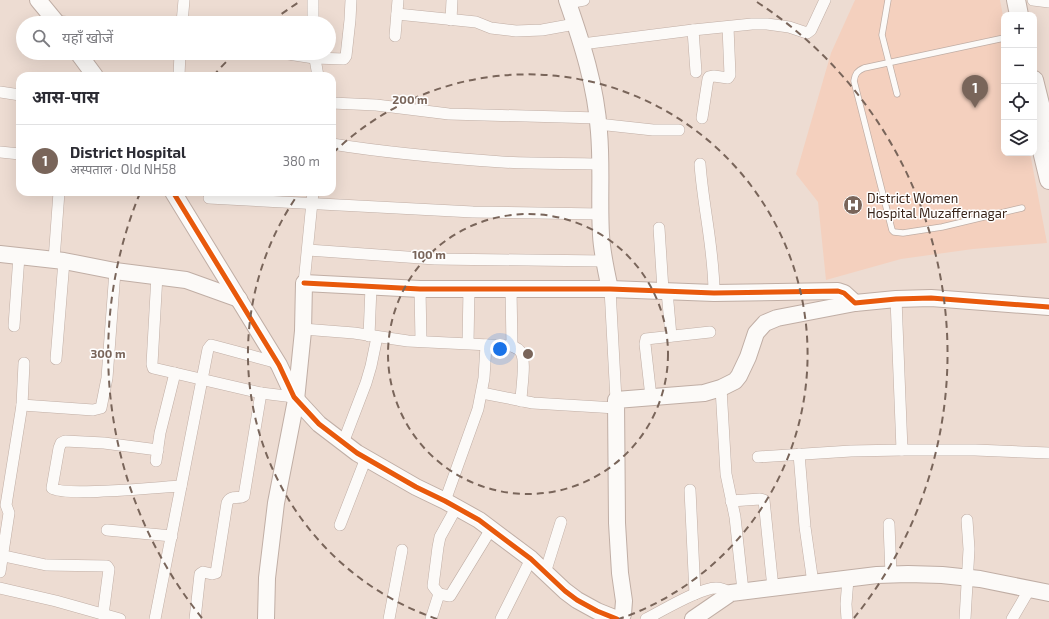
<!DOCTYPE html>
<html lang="hi">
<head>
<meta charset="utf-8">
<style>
  :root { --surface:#fff; --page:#f2f2f3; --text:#2b2b33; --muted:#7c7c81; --line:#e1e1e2; --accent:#79655a }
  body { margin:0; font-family:"Exo 2","Noto Sans Devanagari",sans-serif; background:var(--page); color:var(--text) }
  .controls { position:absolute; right:12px; top:12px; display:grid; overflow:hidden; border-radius:8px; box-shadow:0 4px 16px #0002 }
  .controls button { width:36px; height:36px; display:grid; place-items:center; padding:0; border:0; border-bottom:1px solid var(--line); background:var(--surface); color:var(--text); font:20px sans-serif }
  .you { position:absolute; left:500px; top:349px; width:14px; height:14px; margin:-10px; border:3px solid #fff; border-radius:50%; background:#1a73e8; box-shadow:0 0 0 6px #1a73e833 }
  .badge { display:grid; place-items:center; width:26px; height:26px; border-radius:50%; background:var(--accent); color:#fff; font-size:13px; font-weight:700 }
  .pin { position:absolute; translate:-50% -33px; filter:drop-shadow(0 1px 2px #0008) }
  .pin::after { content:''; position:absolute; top:21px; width:14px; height:12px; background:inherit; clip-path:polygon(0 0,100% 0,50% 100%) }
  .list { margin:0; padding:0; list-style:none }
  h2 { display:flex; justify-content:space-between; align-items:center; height:52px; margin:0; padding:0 16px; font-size:17px }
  h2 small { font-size:13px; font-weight:400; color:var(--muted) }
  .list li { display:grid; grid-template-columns:26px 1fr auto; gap:12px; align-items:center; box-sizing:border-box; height:72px; padding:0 16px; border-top:1px solid var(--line) }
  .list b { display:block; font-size:15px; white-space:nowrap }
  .list p { margin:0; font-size:13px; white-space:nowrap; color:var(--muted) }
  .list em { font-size:13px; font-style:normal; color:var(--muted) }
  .icon { flex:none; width:22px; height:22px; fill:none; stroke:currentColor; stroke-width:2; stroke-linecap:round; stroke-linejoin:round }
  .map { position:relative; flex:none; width:1049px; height:619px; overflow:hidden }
  .search { position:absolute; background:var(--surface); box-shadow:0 4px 16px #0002; left:16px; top:16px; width:320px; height:44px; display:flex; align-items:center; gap:10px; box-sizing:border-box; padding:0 14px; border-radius:22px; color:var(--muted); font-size:15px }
  .panel { position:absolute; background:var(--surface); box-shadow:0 4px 16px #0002; left:16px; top:72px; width:320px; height:124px; border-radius:12px }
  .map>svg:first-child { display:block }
  .built { fill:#f4d0be }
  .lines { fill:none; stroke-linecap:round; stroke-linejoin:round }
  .lane-casing { stroke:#c0aea5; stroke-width:7 }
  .street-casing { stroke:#c0aea5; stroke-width:12 }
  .secondary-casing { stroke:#c0aea5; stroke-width:18 }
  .primary-casing { stroke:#c0aea5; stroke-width:20 }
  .lane { stroke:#fcfaf8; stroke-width:5.5 }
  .street { stroke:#fcfaf8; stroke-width:11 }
  .secondary { stroke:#fcfaf8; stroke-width:16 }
  .primary { stroke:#fcfaf8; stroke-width:18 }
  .cycleway-casing { stroke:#fff; stroke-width:8 }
  .cycleway { stroke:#e8590c; stroke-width:5 }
  .ring { fill:none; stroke:#79655a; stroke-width:2; stroke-dasharray:7 5 }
  .labels { text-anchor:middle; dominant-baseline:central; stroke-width:3; stroke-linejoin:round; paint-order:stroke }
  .poi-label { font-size:13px; fill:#3a251a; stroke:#fff; text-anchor:start }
  .centre { fill:#79655a; stroke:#fff; stroke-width:2 }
  .ring-label { font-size:12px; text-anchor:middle; font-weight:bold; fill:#79655a; stroke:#fff; stroke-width:3; stroke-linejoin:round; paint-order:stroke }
</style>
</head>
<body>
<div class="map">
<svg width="1049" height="619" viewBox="0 0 1049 619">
  <rect width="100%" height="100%" fill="#eddcd2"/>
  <polygon class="built" points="855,0 1000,0 1004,21 1004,153 1030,153 1047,243 973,249 901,259 826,280 818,202 796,174 831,53"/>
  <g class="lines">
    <defs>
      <g id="lane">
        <polyline points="888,0 882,35 897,94"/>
        <path d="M1004,38L864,68C857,71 855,74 854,81L892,230L894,232L903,233L942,227L1022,208"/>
      </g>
      <g id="street">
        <polyline points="1033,0 1049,2"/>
        <polyline points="568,3 584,0"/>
        <polyline points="397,14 476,22 491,28 516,31 542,30 575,24"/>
        <polyline points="451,20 452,0"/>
        <polyline points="55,21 77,23"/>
        <polyline points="182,23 184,0"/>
        <polyline points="313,23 313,0"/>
        <polyline points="395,36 398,0"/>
        <polyline points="582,44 693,30"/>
        <polyline points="282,53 314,58 344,59 346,56 350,20 351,0"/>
        <polyline points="314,53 318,76"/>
        <polyline points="696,72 693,30 752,24 767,24 789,27 807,33 811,30 825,0"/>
        <polyline points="179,76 180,53"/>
        <polyline points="0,92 20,95"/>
        <polyline points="332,103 376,105 449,114 598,118"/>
        <polyline points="702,118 708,79 709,77 714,76 728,78 730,75 728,27"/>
        <polyline points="598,124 653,130 679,130"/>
        <path d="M332,144C388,153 445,158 502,162C535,164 568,163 600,164"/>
        <polyline points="0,152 20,154"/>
        <path d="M700,164C703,207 714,249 714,293"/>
        <polyline points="209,198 473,212 600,214"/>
        <polyline points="659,228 663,290"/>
        <polyline points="308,250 435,259 604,261"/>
        <polyline points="54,260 59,192"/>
        <polyline points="157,275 152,364 153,368 261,393 294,397"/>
        <polyline points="304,283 313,192"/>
        <polyline points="420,289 421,341"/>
        <polyline points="610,289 616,400"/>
        <polyline points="667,291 671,336"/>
        <polyline points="14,326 19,256"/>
        <polyline points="303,329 354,333 408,341 512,346 511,289"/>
        <polyline points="369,336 371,287"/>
        <polyline points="468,343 469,289"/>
        <path d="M512,346C515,348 518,348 520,351C527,359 521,389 521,401"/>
        <polyline points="56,359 64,261"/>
        <polyline points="721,388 726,474 735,517 743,591"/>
        <polyline points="482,393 533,403 616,408"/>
        <polyline points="651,397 645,344 646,339 710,332"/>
        <polyline points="22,405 93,410 101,408 107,378 115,271"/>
        <polyline points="343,443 366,383 371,366 377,337"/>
        <path d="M158,450L104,443L65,441L61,443L59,448L52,488C64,497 161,487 181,486"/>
        <polyline points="902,450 975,450 1049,453"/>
        <polyline points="799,454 805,527 813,583"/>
        <polyline points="758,457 851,451 902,450 896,299"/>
        <polyline points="156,461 160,433 175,373"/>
        <polyline points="690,490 695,594"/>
        <polyline points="445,501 478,409 484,378 486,345"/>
        <polyline points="731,501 760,499 764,500 773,588"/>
        <polyline points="889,524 891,575"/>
        <polyline points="340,525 366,458"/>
        <polyline points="107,530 172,536"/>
        <polyline points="0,555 46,565 107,566 109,569 103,615"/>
        <polyline points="0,572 9,513 6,505 22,405 24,363"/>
        <polyline points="545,573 561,522"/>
        <polyline points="0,588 56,601 120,619"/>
        <polyline points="439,594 450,596 491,529"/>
        <polyline points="155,619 208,349 211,345 215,346 278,363"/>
        <path d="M195,619L200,574L203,572L212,574L216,573L227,503C231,494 238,500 244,496L261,393"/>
        <polyline points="389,619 402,550"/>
        <polyline points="431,619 439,594 433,586 438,547 440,537 456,508"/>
        <polyline points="501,619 531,559"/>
        <path d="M646,619C662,611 699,588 716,588C722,588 726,590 731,593"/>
        <polyline points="847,619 846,604 848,579"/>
        <polyline points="965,619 969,549 967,520"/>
        <polyline points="1012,619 1029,590"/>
      </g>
      <g id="secondary">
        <polyline points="38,0 57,23"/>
        <path d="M567,0C582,43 596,86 599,132C602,166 599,201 601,235C602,253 606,271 610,289"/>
        <polyline points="78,53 95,76"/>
        <polyline points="173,192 279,365 294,397 319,424 357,453 416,487 445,501 479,520 531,559 565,591 577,600 597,611 617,619"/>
        <polyline points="0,254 64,261 115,271 186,280 239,299"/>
        <polyline points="266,619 267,578 276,503 296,400 303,331 304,283 420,289 610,289 714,293 838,291 844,293 855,303 896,299 931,298 1049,307"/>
        <polyline points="621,619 623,614 624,601 620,573 617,523 616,400 704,393 721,388 735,381 739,376 748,357 756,333 765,323 777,318 855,303"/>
        <polyline points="693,619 731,593 877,575 908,574 942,575 980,579 1049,593"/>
      </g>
      <g id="primary">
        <polyline points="1016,0 1019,15"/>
        <polyline points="1034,80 1047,132"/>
        <polyline points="1034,118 1049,180"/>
      </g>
    </defs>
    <use href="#lane" class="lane-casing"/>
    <use href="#street" class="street-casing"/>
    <use href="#secondary" class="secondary-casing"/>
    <use href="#primary" class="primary-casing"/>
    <use href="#lane" class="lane"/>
    <use href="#street" class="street"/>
    <use href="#secondary" class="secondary"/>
    <use href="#primary" class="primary"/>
    <defs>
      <g id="cycleway">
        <polyline points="173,192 279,365 294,397 319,424 357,453 416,487 445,501 479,520 531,559 565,591 577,600 597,611 617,619"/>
        <polyline points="304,283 420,289 610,289 714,293 838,291 844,293 855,303 896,299 931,298 1049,307"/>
      </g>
    </defs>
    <use href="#cycleway" class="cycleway-casing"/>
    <use href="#cycleway" class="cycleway"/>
  </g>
  <g class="ring">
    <circle cx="528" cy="354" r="140"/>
    <path d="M437 619A280 280 0 0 1 299 193M333 153A280 280 0 1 1 619 619"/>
    <path d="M202 618A420 420 0 0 1 140 193M213 76A420 420 0 0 1 234 54M272 21A420 420 0 0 1 299 2M757 2A420 420 0 0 1 854 618"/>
  </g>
  <defs>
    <symbol id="hospital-disc" viewBox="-11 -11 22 22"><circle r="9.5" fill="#79655a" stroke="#fff"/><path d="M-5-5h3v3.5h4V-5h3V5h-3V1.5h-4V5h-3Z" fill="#fff"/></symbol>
  </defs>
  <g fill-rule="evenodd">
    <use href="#hospital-disc" x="842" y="194" width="22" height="22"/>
  </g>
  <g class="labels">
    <g class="poi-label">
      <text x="867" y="198">District Women<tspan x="867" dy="15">Hospital Muzaffernagar</tspan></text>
    </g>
  </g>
  <circle cx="528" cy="354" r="6" class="centre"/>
  <g class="ring-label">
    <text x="410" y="104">200 m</text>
    <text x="429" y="259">100 m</text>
    <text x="108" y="358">300 m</text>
  </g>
</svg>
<div class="controls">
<button>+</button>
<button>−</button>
<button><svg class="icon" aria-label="locate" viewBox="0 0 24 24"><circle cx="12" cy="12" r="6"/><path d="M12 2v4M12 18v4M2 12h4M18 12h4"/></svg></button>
<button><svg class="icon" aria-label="layers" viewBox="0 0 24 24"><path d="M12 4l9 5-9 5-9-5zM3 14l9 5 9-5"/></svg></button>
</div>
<div class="you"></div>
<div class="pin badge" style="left:975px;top:108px">1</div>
<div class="search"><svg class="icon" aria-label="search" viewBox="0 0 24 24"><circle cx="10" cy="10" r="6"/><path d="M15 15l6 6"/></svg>यहाँ खोजें</div>
<section class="panel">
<h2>आस-पास<small></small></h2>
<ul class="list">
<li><span class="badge">1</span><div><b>District Hospital</b><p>अस्पताल · Old NH58</p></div><em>380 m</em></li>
</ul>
</section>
</div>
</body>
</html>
